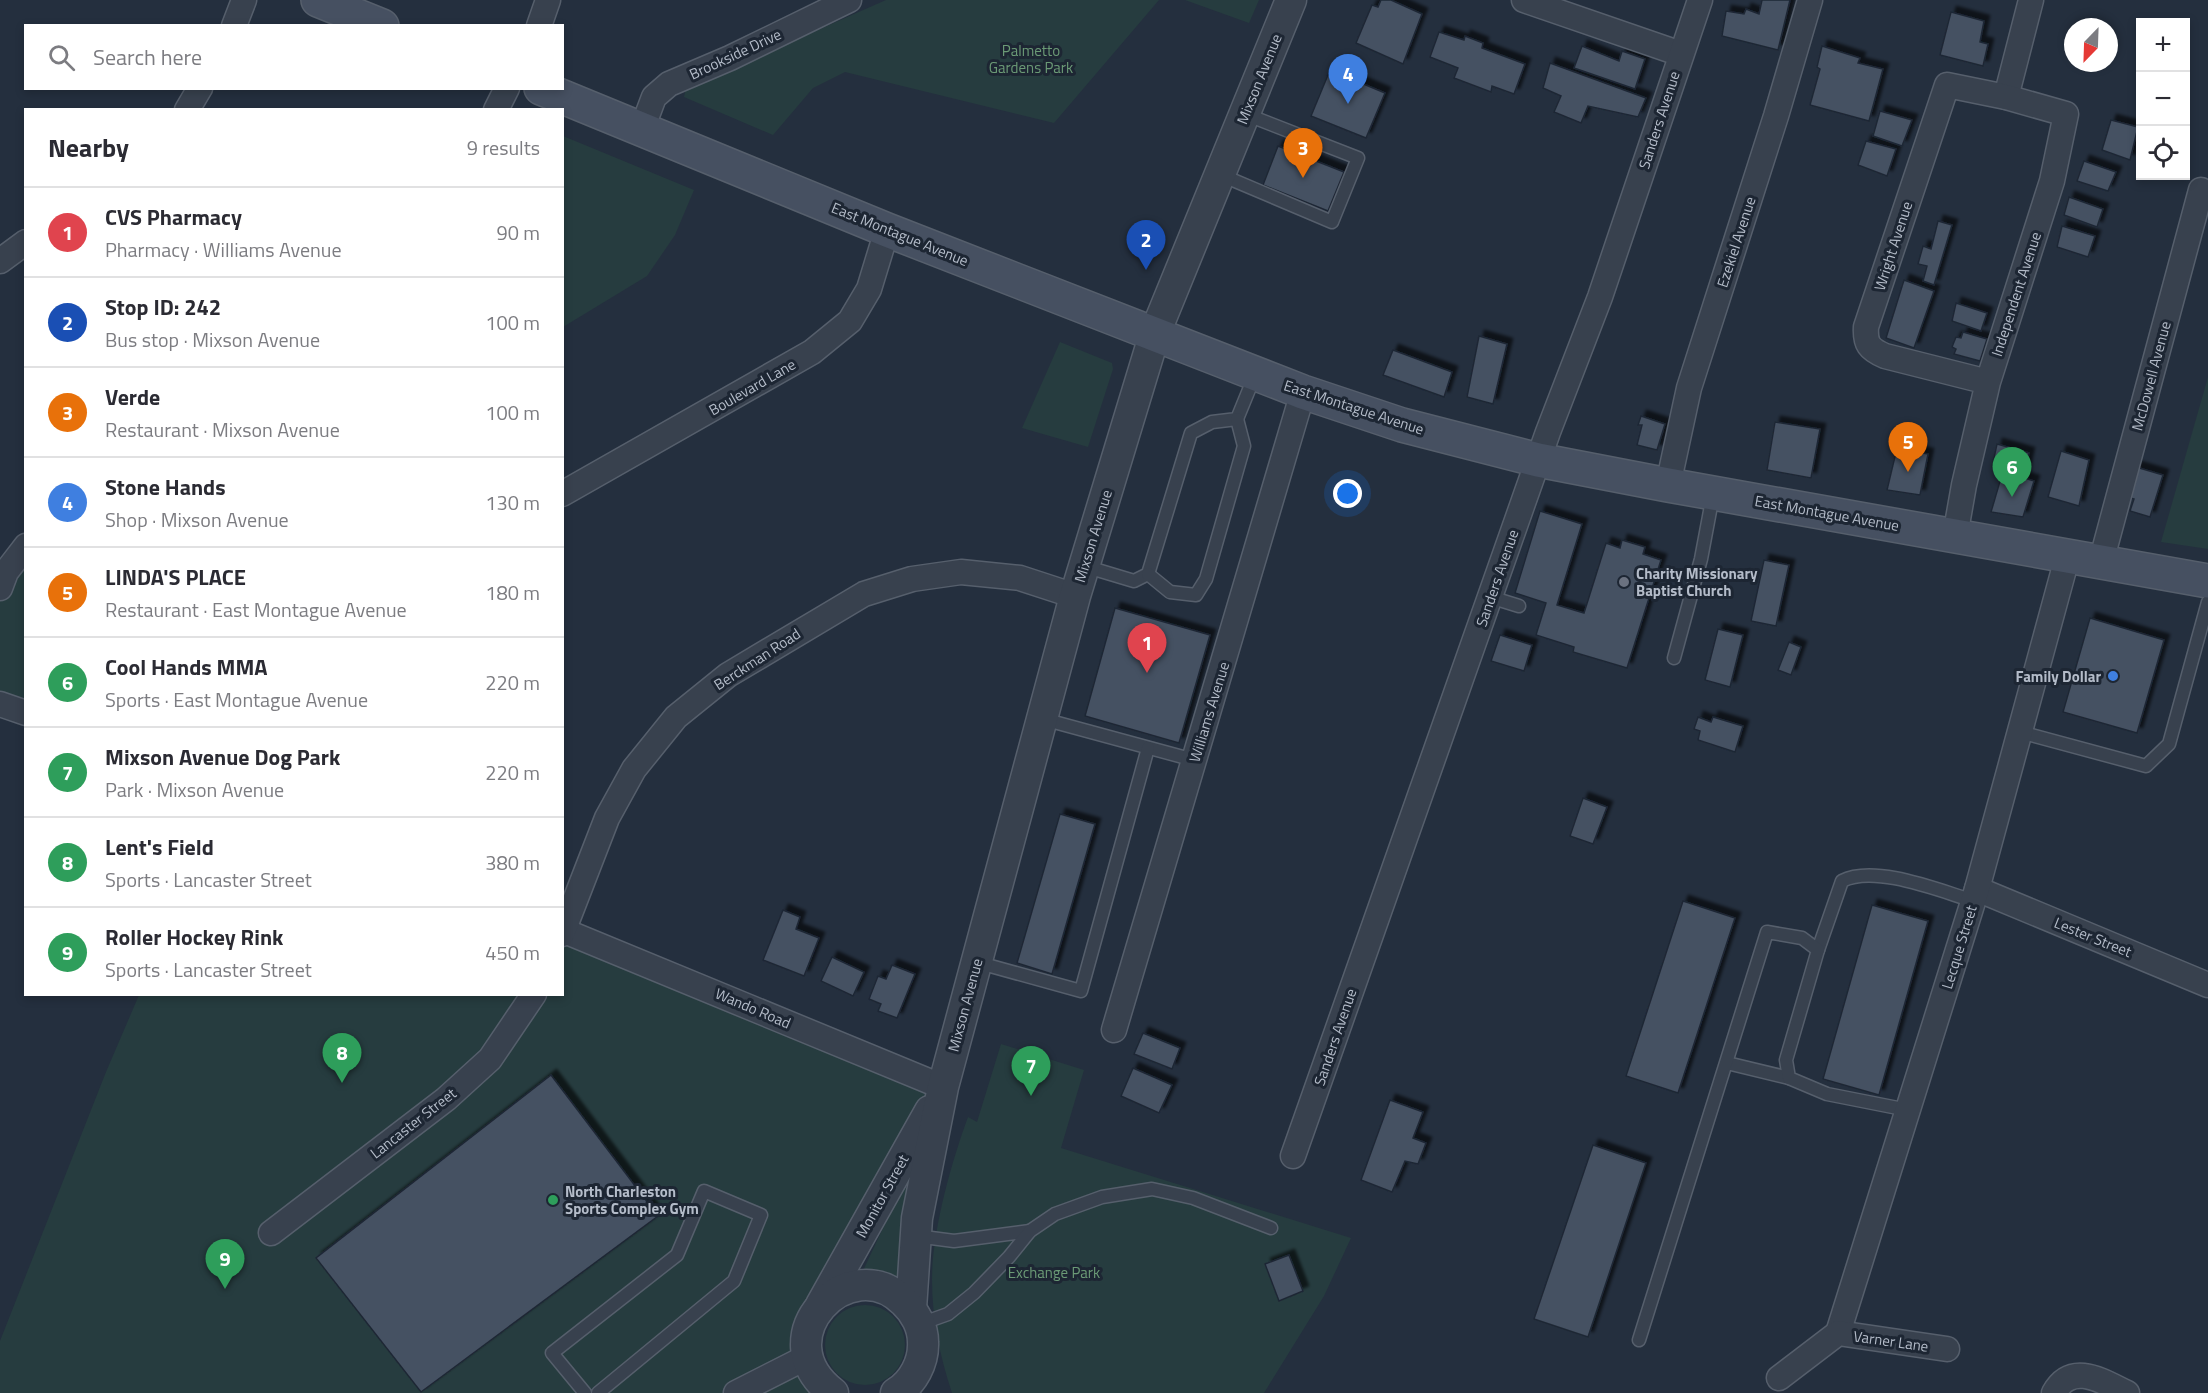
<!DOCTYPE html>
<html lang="en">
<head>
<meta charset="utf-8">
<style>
  :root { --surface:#fff; --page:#f2f2f3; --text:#2b2b33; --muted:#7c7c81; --line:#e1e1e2; --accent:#0b8043 }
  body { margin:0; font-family:"Titillium Web",sans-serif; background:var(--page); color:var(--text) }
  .controls { position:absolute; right:18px; top:18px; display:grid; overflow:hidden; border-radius:0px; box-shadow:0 3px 9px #0003 }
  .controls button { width:54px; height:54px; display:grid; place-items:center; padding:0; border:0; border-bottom:2px solid var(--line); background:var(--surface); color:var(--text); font:30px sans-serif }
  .compass { position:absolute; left:2064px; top:18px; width:54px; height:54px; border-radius:50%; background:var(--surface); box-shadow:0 3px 9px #0003; rotate:203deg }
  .you { position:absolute; left:1348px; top:494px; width:21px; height:21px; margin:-15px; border:4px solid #fff; border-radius:50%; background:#1a73e8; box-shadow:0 0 0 9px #1a73e833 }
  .badge { display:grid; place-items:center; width:39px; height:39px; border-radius:50%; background:var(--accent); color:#fff; font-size:20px; font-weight:700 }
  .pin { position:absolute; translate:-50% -50px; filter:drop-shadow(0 2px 3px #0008) }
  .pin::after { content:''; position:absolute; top:32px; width:21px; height:18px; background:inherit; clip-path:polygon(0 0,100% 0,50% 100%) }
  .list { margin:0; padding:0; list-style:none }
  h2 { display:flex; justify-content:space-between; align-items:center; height:78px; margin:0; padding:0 24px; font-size:26px }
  h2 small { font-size:20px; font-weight:400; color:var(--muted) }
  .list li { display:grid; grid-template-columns:39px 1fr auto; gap:18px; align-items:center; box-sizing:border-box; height:90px; padding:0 24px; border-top:2px solid var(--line) }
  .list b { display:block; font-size:22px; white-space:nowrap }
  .list p { margin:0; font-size:20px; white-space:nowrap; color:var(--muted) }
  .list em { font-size:20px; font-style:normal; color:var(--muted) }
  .icon { flex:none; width:33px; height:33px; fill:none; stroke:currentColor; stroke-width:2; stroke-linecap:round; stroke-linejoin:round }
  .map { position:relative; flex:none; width:2208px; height:1393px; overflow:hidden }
  .search { position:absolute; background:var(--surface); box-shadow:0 3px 9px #0003; left:24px; top:24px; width:540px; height:66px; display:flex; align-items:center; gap:15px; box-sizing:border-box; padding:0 21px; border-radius:0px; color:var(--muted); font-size:22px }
  .panel { position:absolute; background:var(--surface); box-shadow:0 3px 9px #0003; left:24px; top:108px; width:540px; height:888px; border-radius:0px }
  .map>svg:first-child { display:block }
  .green { fill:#263c3f }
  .building { fill:#455162; stroke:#1f2835; stroke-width:1.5; filter:url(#shadow) }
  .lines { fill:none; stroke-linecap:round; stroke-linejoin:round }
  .service-casing { stroke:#565f6c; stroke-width:15 }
  .minor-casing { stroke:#565f6c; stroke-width:27 }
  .tertiary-casing { stroke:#565f6c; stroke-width:33 }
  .secondary-casing { stroke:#565f6c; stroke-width:36 }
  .service { stroke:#38414e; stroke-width:12 }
  .minor { stroke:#38414e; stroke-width:24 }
  .tertiary { stroke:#38414e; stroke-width:30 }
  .secondary { stroke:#465061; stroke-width:33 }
  .worship-dot { fill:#6b7280; stroke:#1d2633; stroke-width:2 }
  .shop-dot { fill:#3f7fe0; stroke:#1d2633; stroke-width:2 }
  .leisure-dot { fill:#2e9e5b; stroke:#1d2633; stroke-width:2 }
  .labels { text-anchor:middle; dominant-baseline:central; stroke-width:6; stroke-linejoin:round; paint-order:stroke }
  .park-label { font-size:15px; fill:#6b9a76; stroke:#1d2633 }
  .street-label { font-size:15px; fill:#b4bcc9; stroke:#1d2633 }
  .poi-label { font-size:15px; font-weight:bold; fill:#b4bcc9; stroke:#1d2633; text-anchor:start }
</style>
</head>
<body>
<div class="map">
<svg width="2208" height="1393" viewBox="0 0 2208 1393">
  <defs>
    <filter id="shadow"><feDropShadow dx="5.5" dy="-5.5" stdDeviation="1.5" flood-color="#0009"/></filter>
  </defs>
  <rect width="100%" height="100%" fill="#242f3e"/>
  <g class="green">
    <polygon points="886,0 1159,0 1054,123 845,72 813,88 773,135 684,97 686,88"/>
    <polygon points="1185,0 1259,0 1249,23"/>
    <polygon points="563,136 694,190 675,235 647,276 563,327"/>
    <polygon points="1060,342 1112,363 1113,369 1088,447 1022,428"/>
    <polygon points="2208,377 2208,549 2161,542"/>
    <polygon points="25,546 25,713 0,704 0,588"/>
    <polygon points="563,930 943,1087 811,1321 833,1393 0,1393 0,1341 106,1072 139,995 562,994"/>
    <path d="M1001,1044L1084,1070L1061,1148L1351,1238L1324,1296L1264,1393H952C940,1357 932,1318 932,1280C932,1232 951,1163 968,1117L977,1122Z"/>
    <polygon points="906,1188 910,1190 897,1286 861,1275 899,1194 902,1189"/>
    <circle cx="865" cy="1345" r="40"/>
  </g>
  <g class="building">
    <polygon points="1381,0 1391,0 1422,14 1403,64 1356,43 1372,5 1378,7"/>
    <polygon points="1762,0 1790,0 1778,50 1722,36 1726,11 1744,14 1746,9 1759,14"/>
    <polygon points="1951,12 1984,21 1980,42 1988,44 1983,66 1940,55"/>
    <polygon points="1439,32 1464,40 1465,36 1483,43 1482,48 1525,64 1514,94 1492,86 1491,92 1454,78 1458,68 1430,57"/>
    <polygon points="1582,46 1619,61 1622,51 1645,59 1635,89 1574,68"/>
    <polygon points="1822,46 1860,58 1858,63 1883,69 1869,121 1810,105 1820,69 1817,67"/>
    <polygon points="1550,63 1646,98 1638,117 1588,106 1581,123 1554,112 1561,96 1543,88"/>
    <polygon points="1330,70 1385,93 1366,138 1311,116"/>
    <polygon points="1880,111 1912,120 1902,146 1873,136"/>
    <polygon points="2111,120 2138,127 2130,160 2102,150"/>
    <polygon points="1866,141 1896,149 1887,176 1858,165"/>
    <polygon points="1278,146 1344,172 1328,211 1263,185"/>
    <polygon points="2084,161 2116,172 2108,191 2077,181"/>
    <polygon points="2069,197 2103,209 2097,227 2064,215"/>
    <polygon points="1938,221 1952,225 1934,285 1923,281 1927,266 1918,264 1923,246 1931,249"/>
    <polygon points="2062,226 2095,236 2088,257 2057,247"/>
    <polygon points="1904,280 1934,291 1914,348 1886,338"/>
    <polygon points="1956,303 1987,313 1981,331 1952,321"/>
    <polygon points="1963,332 1987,339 1980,361 1954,354 1956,349 1952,347 1956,337 1961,338"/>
    <polygon points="1479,336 1507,344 1493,404 1467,397"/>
    <polygon points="1393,350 1452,372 1444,397 1383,375"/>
    <polygon points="1641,416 1665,424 1657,450 1637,445 1642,425 1638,425"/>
    <polygon points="1775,422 1820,429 1811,478 1767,470"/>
    <polygon points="1997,444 2029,453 2024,475 1992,467"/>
    <polygon points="1897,448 1928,454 1920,495 1887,490"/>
    <polygon points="2061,451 2089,460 2079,506 2048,497"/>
    <polygon points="2136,467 2163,475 2150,517 2130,511 2134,499 2127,497"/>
    <polygon points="2003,471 2034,481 2023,517 1991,512"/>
    <polygon points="1540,511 1582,524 1557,605 1584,613 1606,543 1620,548 1622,540 1645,547 1643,554 1661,560 1627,668 1573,652 1574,647 1536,635 1546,603 1515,593"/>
    <polygon points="1764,560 1789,565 1776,626 1751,621"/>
    <polygon points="1115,608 1210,635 1179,743 1085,716"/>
    <polygon points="2090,618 2164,640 2137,733 2063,712"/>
    <polygon points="1718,629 1743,635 1730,687 1705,680"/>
    <polygon points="1500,635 1532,645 1524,671 1491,661"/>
    <polygon points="1789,642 1801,647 1791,675 1778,670"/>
    <polygon points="1698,717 1711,722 1713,717 1743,726 1735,752 1698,740 1700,731 1694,729"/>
    <polygon points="1583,798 1607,807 1593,844 1570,836"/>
    <polygon points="1060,814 1095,824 1052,974 1017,963"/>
    <polygon points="1683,901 1735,918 1678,1093 1626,1076"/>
    <polygon points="1872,905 1928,921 1879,1095 1823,1079"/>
    <polygon points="783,910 800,917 796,929 819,938 804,976 763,960"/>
    <polygon points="832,957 864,972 853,996 821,981"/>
    <polygon points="892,965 915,974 897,1018 878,1011 881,1004 869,999 878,976 886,979"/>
    <polygon points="1143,1033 1180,1048 1172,1069 1134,1054"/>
    <polygon points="1133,1068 1172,1085 1159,1113 1121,1096"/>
    <polygon points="551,1075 658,1216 421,1392 316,1258"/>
    <polygon points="1390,1100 1423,1112 1413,1138 1426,1143 1418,1164 1405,1161 1392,1192 1361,1180"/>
    <polygon points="1593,1145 1646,1163 1588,1337 1534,1319"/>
    <polygon points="1289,1255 1303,1291 1279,1301 1265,1264"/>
  </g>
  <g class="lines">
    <defs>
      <g id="service">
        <polyline points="1221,175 1332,222 1358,158 1245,114"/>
        <polyline points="1084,566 1134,581 1148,574 1191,433 1212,422 1237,419 1255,375"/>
        <polyline points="1148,574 1170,592 1196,595 1206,579 1244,446 1237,419"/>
        <polyline points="1490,597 1519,606"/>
        <polyline points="1674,658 1701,559 1713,495"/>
        <polyline points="1043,719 1194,760"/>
        <polyline points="2020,732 2146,766 2169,744 2208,602"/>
        <path d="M1818,950L1842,881C1875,864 1940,891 1974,901"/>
        <polyline points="976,962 1081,991 1148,748"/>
        <polyline points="1727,1063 1789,1078"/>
        <polyline points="916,1236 954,1241 1030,1231"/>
        <polyline points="920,1324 948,1314 974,1293 1009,1257 1030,1231 1055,1214 1102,1197 1152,1189 1193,1198 1271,1228"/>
        <polyline points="1639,1340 1767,932 1802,938 1818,950 1786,1060 1789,1078 1827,1094 1908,1110"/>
        <polyline points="585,1393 552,1353 677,1255 704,1191 761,1215 734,1281 598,1393"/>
      </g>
      <g id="minor">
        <polyline points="1524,0 1681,54"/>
        <polyline points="234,26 244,0"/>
        <polyline points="539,26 548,0"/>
        <polyline points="2006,97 2031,0"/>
        <polyline points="187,110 200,88"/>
        <polyline points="496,110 507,88"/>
        <polyline points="642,129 654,97 669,84 730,58 849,0"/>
        <polyline points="0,261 26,242"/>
        <polyline points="1668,485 1689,388 1776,116 1810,0"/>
        <polyline points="562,494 812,352 850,321 869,289 887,230"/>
        <path d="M1955,536L1964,485L1988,382L2052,181L2066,114L2006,97L1947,85L1866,327C1865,344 1869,349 1885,356L1988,382"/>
        <polyline points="2101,562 2201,190"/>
        <polyline points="0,588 6,572 26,546"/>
        <polyline points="0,704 26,713"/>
        <polyline points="1977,889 2208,985"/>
        <polyline points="562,930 943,1087"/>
        <polyline points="562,934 607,818 634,769 676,717 728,675 864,594 912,579 961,572 1020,578 1075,596"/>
        <polyline points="1114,1030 1303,392"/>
        <polyline points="1293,1156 1548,432 1600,297 1700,0"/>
        <polyline points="271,1233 446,1099 490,1059 534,994"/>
        <polyline points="1838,1333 1977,889 2063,573 2066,557"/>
        <polyline points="1779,1378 1838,1333 1947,1349"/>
        <polyline points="736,1393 807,1357"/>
        <path d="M2054,1393C2072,1361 2102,1381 2127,1393"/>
      </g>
      <g id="tertiary">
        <polyline points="821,1305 930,1111"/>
        <polyline points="911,1309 917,1218 943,1087 1075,596 1155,333 1291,0"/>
        <path d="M833,1393C761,1338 850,1247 904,1302C915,1312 923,1327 923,1342C924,1362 913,1383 896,1393"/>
      </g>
      <g id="secondary">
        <polyline points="318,0 382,26"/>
        <polyline points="541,88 887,230 1303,392 1402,425 1538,460 1668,485 2208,581"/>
      </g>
    </defs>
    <use href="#service" class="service-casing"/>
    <use href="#minor" class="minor-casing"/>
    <use href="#tertiary" class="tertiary-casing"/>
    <use href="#secondary" class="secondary-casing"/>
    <use href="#service" class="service"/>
    <use href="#minor" class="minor"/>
    <use href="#tertiary" class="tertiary"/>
    <use href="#secondary" class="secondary"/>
  </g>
  <circle class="worship-dot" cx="1624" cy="582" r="6"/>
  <circle class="shop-dot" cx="2113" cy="676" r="6"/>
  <circle class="leisure-dot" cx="553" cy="1200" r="6"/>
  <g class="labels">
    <g class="park-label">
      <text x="1031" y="50">Palmetto<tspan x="1031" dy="17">Gardens Park</tspan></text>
      <text x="1054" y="1272">Exchange Park</text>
    </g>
    <g class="street-label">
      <text transform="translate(735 54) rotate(-25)">Brookside Drive</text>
      <text transform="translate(1259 79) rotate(-68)">Mixson Avenue</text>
      <text transform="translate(1659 120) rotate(-72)">Sanders Avenue</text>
      <text transform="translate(900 234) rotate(22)">East Montague Avenue</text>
      <text transform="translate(1736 242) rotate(-72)">Ezekiel Avenue</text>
      <text transform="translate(1893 246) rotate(-72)">Wright Avenue</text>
      <text transform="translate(2016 294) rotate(-72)">Independent Avenue</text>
      <text transform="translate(2151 376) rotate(-75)">McDowell Avenue</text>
      <text transform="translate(752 387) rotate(-30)">Boulevard Lane</text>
      <text transform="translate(1354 407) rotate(18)">East Montague Avenue</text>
      <text transform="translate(1827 513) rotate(10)">East Montague Avenue</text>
      <text transform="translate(1093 536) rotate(-73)">Mixson Avenue</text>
      <text transform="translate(1497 578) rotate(-71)">Sanders Avenue</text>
      <text transform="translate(757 659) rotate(-33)">Berckman Road</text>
      <text transform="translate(1209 712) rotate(-73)">Williams Avenue</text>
      <text transform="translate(2093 937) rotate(22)">Lester Street</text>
      <text transform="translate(1959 947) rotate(-73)">Lecque Street</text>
      <text transform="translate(965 1005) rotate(-75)">Mixson Avenue</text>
      <text transform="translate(753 1008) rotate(23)">Wando Road</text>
      <text transform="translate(1335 1037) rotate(-71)">Sanders Avenue</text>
      <text transform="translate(413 1123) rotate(-38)">Lancaster Street</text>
      <text transform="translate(882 1196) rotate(-61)">Monitor Street</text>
      <text transform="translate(1891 1341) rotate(8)">Varner Lane</text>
    </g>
    <g class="poi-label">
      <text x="1636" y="573">Charity Missionary<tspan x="1636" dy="17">Baptist Church</tspan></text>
      <text x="2101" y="676" text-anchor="end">Family Dollar</text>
      <text x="565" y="1191">North Charleston<tspan x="565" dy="17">Sports Complex Gym</tspan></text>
    </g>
  </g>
</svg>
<div class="controls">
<button>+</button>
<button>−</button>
<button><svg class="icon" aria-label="locate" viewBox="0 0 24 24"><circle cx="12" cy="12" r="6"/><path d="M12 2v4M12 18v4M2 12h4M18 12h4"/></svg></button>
</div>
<svg class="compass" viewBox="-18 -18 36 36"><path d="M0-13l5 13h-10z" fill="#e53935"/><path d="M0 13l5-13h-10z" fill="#7c7c81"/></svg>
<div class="you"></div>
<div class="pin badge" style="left:1147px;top:673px;background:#e0444e">1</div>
<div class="pin badge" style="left:1146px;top:270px;background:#1a4fb4">2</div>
<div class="pin badge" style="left:1303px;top:178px;background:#e8710a">3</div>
<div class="pin badge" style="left:1348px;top:104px;background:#3f7fe0">4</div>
<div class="pin badge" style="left:1908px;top:472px;background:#e8710a">5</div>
<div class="pin badge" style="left:2012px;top:497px;background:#2e9e5b">6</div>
<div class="pin badge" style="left:1031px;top:1096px;background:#2e9e5b">7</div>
<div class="pin badge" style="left:342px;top:1083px;background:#2e9e5b">8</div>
<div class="pin badge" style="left:225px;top:1289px;background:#2e9e5b">9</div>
<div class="search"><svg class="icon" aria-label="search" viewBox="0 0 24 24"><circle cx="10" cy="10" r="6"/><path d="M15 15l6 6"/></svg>Search here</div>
<section class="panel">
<h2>Nearby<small>9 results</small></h2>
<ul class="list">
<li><span class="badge" style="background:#e0444e">1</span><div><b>CVS Pharmacy</b><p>Pharmacy · Williams Avenue</p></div><em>90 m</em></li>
<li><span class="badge" style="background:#1a4fb4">2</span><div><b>Stop ID: 242</b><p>Bus stop · Mixson Avenue</p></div><em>100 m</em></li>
<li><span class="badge" style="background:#e8710a">3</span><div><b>Verde</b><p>Restaurant · Mixson Avenue</p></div><em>100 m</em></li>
<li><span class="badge" style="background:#3f7fe0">4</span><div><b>Stone Hands</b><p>Shop · Mixson Avenue</p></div><em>130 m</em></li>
<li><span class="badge" style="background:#e8710a">5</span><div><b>LINDA'S PLACE</b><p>Restaurant · East Montague Avenue</p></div><em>180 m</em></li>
<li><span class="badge" style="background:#2e9e5b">6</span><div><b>Cool Hands MMA</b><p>Sports · East Montague Avenue</p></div><em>220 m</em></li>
<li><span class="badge" style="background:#2e9e5b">7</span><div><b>Mixson Avenue Dog Park</b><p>Park · Mixson Avenue</p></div><em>220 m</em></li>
<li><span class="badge" style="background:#2e9e5b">8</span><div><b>Lent's Field</b><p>Sports · Lancaster Street</p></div><em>380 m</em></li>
<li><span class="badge" style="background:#2e9e5b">9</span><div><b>Roller Hockey Rink</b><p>Sports · Lancaster Street</p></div><em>450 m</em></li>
</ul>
</section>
</div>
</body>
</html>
